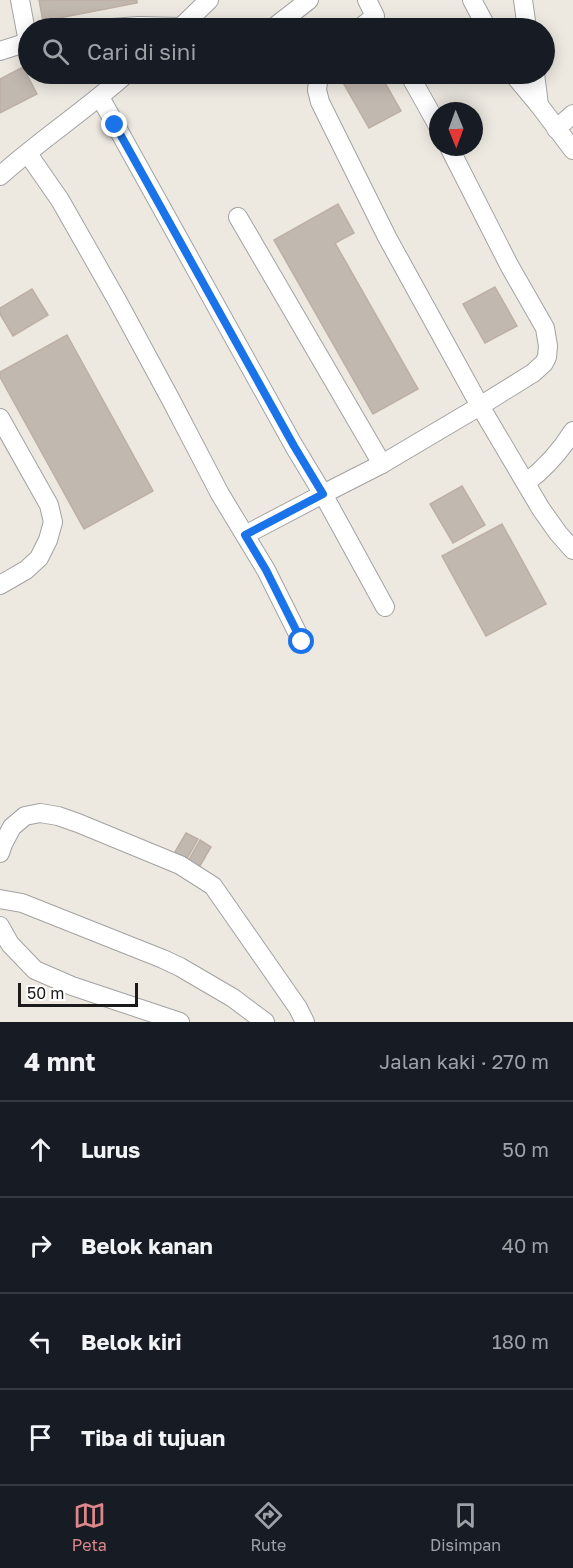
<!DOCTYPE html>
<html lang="id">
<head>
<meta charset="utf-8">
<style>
  :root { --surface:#171b24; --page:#20242c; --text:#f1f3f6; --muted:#9ea1a6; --line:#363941; --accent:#dd878a }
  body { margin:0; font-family:"Golos Text",sans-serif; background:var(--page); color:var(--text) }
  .compass { position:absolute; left:429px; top:102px; width:54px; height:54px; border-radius:50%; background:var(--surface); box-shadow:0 3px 15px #0003; rotate:179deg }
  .scale { position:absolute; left:18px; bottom:15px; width:120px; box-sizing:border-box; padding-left:6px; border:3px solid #1b1b1b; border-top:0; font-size:16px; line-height:21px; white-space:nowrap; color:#1b1b1b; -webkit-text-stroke:4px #fff; paint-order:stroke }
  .stop { position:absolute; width:18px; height:18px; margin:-14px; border:4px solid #1a73e8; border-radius:50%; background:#fff }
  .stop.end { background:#1a73e8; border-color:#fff; box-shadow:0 2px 6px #0008 }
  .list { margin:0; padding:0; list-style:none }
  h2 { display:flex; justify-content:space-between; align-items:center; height:78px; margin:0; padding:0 24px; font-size:26px }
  h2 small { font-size:20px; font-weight:400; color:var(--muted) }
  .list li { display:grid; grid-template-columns:39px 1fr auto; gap:18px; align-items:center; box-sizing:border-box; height:96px; padding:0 24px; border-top:2px solid var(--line) }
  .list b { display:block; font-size:22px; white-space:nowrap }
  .list em { font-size:20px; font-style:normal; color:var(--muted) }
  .icon { flex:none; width:33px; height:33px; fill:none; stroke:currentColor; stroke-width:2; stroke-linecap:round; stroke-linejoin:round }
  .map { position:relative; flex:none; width:573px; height:1022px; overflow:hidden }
  .search { position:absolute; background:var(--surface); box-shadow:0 3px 15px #0003; left:18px; right:18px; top:18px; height:66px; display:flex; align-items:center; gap:15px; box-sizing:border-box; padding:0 21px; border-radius:33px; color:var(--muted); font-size:22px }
  .sheet { height:462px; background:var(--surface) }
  nav { display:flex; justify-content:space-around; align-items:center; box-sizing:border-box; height:84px; border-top:2px solid var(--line); background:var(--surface); font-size:16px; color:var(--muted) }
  nav a { display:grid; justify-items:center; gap:3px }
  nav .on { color:var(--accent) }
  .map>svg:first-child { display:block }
  .building { fill:#c1b8b0; stroke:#beafa4; stroke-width:1.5 }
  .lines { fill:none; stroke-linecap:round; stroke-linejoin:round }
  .minor-casing { stroke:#a2a2a2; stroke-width:20 }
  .minor { stroke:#fff; stroke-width:18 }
  .route { stroke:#1a73e8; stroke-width:8 }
</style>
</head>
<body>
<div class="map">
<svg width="573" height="1022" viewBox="0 0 573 1022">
  <rect width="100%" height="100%" fill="#ede9e1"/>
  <g class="building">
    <polygon points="39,0 137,0 137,3 43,21"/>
    <polygon points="23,67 37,94 0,113 0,79"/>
    <polygon points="350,74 380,74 401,111 369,128 341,79"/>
    <polygon points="338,204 354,233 335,243 418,389 373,414 274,240"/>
    <polygon points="495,287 517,326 485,343 463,304"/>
    <polygon points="32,289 48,315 13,336 0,314 0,308"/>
    <polygon points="67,335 153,491 84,529 0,377 0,372"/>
    <polygon points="462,486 485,525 453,543 430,504"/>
    <polygon points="502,524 546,604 486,636 442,556"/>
    <polygon points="186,833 198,839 184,864 172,857"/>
    <polygon points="200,840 211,847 197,871 186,865"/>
  </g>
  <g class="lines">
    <defs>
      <g id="minor">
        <polyline points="20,0 28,42"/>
        <polyline points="472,0 487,28"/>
        <polyline points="523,0 527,28"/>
        <polyline points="112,28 139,26 182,27"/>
        <polyline points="180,28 209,0"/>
        <polyline points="273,28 309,0"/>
        <polyline points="360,28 375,16 367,0"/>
        <polyline points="0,51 28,42"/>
        <polyline points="191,74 202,74"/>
        <polyline points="319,74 317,90 320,102 387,237 480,406 541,509 558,533 573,550"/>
        <polyline points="409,74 438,126"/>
        <polyline points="513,74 539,105"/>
        <polyline points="535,74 539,105 573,150"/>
        <polyline points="100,97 294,446 323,494 382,464 480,406 533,373 544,363 547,357 548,346 545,328 509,265 449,147"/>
        <polyline points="556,129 573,114"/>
        <polyline points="28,154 60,200 118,302 171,400 220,494 266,570 302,642"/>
        <path d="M0,176C40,140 86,110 126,74"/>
        <polyline points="238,217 382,464"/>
        <polyline points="0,418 49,505 53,522 48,540 39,558 26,570 0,585"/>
        <path d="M526,483C545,468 560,452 573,431"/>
        <polyline points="245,535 323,494 385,607"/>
        <polyline points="0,853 3,844 12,827 25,816 40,813 58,816 78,823 180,865 213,886 298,1008 305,1022"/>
        <polyline points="0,899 22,903 163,959 180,967 233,998 265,1022"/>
        <polyline points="0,926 10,944 35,970 72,986 180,1022"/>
      </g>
    </defs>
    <use href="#minor" class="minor-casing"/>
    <use href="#minor" class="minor"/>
  </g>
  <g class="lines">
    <polyline class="route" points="115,125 294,446 323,494 245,535 266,570 302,642"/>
  </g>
</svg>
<svg class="compass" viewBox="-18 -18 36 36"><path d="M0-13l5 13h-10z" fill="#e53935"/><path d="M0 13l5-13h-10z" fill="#9ea1a6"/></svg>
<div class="scale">50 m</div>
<div class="stop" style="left:302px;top:642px"></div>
<div class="stop end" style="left:115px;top:125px"></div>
<div class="search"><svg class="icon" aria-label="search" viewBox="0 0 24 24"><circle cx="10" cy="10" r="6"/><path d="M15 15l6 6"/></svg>Cari di sini</div>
</div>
<section class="sheet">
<h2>4 mnt<small>Jalan kaki · 270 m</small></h2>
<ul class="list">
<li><svg class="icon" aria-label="ahead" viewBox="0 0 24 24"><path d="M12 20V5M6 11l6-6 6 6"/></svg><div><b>Lurus</b></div><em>50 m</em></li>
<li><svg class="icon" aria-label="right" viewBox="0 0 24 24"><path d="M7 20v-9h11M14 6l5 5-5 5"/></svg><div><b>Belok kanan</b></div><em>40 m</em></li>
<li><svg class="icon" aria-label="left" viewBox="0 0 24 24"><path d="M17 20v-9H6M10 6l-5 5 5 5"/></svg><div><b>Belok kiri</b></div><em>180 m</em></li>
<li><svg class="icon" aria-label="arrive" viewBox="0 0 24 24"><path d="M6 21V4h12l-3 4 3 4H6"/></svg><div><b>Tiba di tujuan</b></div></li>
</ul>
</section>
<nav>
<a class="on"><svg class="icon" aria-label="map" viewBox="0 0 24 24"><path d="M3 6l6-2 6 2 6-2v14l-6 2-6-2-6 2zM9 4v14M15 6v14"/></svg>Peta</a>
<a><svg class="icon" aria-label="directions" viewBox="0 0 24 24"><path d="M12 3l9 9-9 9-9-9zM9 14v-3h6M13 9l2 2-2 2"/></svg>Rute</a>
<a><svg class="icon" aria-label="saved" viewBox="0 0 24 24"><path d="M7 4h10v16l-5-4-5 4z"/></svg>Disimpan</a>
</nav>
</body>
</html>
